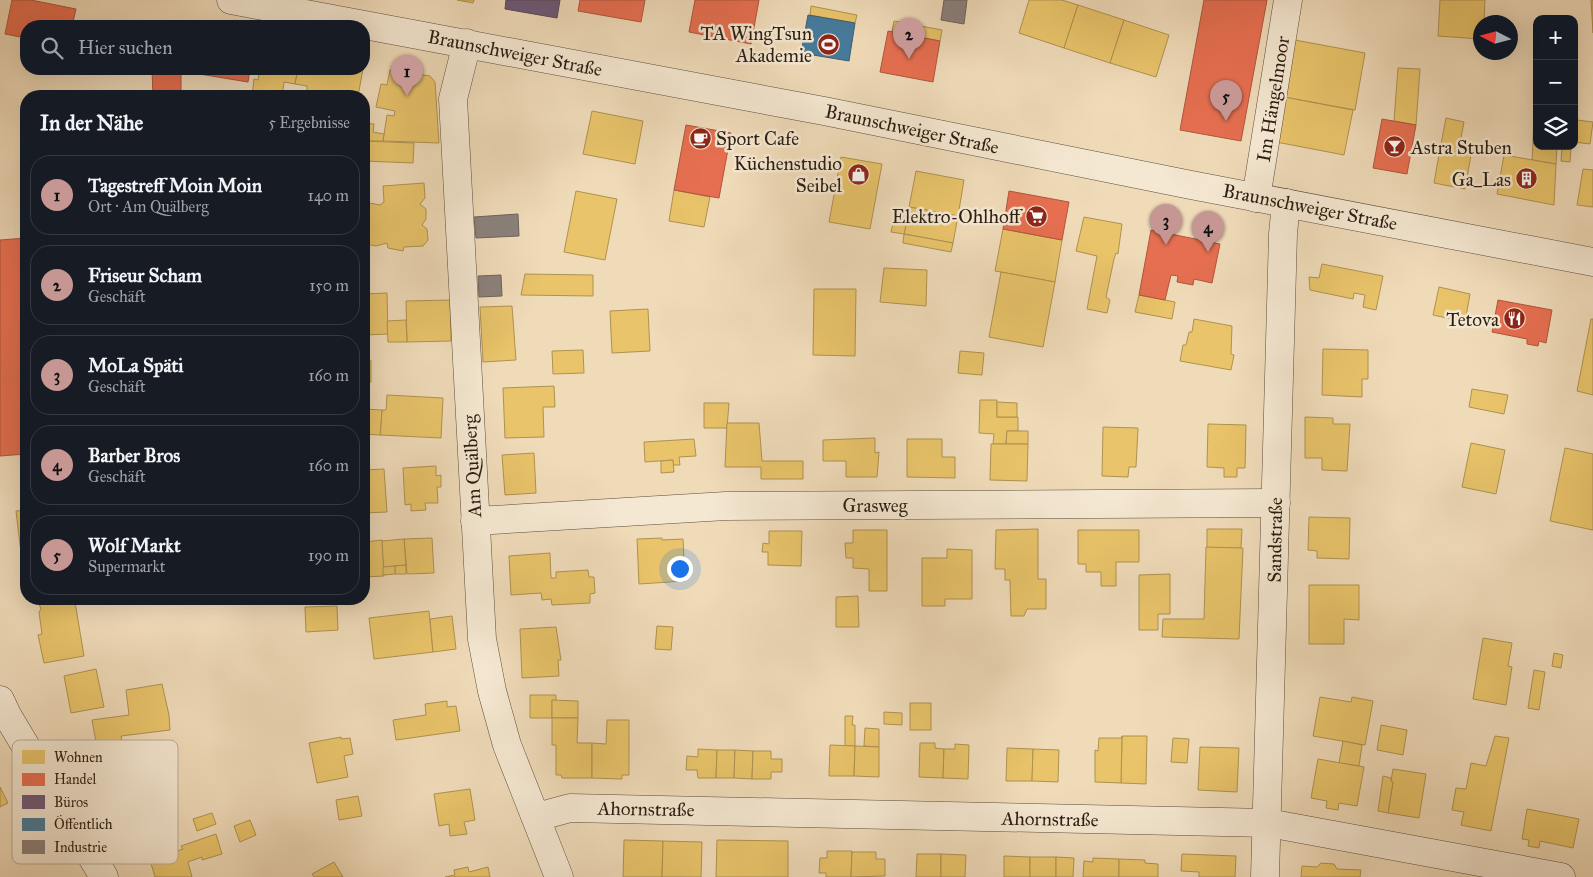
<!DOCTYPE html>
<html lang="de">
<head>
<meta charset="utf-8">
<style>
  :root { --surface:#171b24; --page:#20242c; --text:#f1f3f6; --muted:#9ea1a6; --line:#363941; --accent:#c59692 }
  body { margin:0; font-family:"IM FELL Great Primer",serif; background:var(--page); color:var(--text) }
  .controls { position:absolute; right:15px; top:15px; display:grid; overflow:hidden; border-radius:10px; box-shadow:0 5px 20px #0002 }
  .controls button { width:45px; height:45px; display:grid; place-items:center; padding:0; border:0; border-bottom:1px solid var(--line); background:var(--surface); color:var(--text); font:25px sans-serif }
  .compass { position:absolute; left:1473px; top:15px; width:45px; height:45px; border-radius:50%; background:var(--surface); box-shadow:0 5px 20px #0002; rotate:276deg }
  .you { position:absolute; left:679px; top:568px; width:18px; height:18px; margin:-12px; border:4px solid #fff; border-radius:50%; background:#1a73e8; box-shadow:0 0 0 8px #1a73e833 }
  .badge { display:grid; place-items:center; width:32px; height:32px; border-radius:50%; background:var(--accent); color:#111; font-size:16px; font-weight:700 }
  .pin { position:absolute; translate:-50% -41px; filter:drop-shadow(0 1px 2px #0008) }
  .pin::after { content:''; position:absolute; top:26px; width:18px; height:15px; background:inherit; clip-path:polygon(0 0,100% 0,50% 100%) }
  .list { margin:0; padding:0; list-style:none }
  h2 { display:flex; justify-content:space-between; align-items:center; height:65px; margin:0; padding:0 20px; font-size:21px }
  h2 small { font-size:16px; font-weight:400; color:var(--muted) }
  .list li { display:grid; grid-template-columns:32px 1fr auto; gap:15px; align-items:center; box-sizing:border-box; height:80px; margin:0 10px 10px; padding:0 10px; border:1px solid var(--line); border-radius:20px }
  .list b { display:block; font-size:19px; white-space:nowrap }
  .list p { margin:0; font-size:16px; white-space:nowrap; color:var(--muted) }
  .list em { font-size:16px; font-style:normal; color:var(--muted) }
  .icon { flex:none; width:28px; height:28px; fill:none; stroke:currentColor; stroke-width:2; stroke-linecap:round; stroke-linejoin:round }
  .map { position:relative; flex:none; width:1593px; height:877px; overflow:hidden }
  .search { position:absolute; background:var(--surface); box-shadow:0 5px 20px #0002; left:20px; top:20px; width:350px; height:55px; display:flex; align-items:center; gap:12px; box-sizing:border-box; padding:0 18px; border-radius:20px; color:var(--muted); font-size:19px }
  .panel { position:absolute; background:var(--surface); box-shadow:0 5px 20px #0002; left:20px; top:90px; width:350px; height:515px; border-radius:20px }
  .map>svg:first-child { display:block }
  .homes { fill:#e9c46a; stroke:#af9250 }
  .shops { fill:#e76f51; stroke:#ae563e }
  .offices { fill:#6d597a; stroke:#59475b }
  .public { fill:#457b9d; stroke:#3d5f73 }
  .industry { fill:#8a817c; stroke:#6d635c }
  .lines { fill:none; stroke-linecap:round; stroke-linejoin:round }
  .minor-casing { stroke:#5b4c3c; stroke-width:29 }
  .tertiary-casing { stroke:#5b4c3c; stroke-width:29 }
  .minor { stroke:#f5e8d2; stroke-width:28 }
  .tertiary { stroke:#f5e8d2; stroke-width:28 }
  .labels { text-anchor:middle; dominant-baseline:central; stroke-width:5; stroke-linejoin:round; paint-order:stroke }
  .poi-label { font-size:19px; fill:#291d12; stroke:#f5e8d2; text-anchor:end }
  .street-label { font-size:19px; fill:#291d12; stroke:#f5e8d2 }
  .key { fill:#f5e8d2; stroke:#b8ab98; stroke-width:1 }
  .key-label { font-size:14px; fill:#291d12 }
</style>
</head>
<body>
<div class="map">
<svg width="1593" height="877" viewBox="0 0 1593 877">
  <rect width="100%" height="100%" fill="#f0dbb9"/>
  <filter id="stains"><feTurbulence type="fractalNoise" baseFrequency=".004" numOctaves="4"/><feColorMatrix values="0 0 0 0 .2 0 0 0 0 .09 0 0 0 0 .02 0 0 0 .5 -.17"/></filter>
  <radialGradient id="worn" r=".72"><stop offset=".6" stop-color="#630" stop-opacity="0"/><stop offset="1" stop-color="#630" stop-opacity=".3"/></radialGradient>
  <g class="homes">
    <polygon points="457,0 474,0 473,3"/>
    <polygon points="1029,0 1062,0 1078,5 1064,48 1019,33"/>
    <polygon points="1440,0 1485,0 1484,22 1480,22 1480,39 1438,36"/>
    <polygon points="1591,0 1593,0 1593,33"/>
    <polygon points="1078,5 1124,20 1110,63 1064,48"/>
    <polygon points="811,6 857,15 855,23 810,15"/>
    <polygon points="1124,20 1169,35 1156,77 1110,63"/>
    <polygon points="894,21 942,30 940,41 892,32"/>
    <polygon points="1295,40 1365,53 1355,110 1284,97"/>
    <polygon points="1398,68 1420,69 1416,125 1394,121"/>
    <polygon points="260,69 298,69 295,84 284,82 282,96 252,96 254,79 258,80"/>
    <polygon points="298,69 363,69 358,96 328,96 307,92 307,86 295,84"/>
    <polygon points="390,70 430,76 435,82 439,143 383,141 387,115 394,116 395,111 376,107 381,84 387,85"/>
    <polygon points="1284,97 1353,110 1344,155 1276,142"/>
    <polygon points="1534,108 1537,109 1537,143 1533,143"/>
    <polygon points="592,111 643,121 635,164 583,154"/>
    <polygon points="1446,118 1464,122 1458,153 1440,149"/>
    <polygon points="1577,120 1593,122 1590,144 1574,142"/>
    <polygon points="364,123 374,124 373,132 384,134 383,141 364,141"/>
    <polygon points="364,141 414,143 413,163 364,161"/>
    <polygon points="1533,143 1537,143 1537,146 1557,146 1556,164 1532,160"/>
    <polygon points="1562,146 1571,146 1570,162 1561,161"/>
    <polygon points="1440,149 1471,155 1465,189 1434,183"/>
    <polygon points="1504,155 1556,164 1554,205 1497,194"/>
    <polygon points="841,157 882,164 870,229 829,222"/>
    <polygon points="1583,169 1593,170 1593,207 1577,205"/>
    <polygon points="916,171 964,180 958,216 909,207"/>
    <polygon points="424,183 425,198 420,204 426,209 426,219 422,225 427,229 428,240 423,246 404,247 403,251 388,248 387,243 376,246 366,244 364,240 364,202 380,205 384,202 383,186"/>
    <polygon points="674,190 710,197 704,227 669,221"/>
    <polygon points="576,191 617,199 605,260 564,252"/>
    <polygon points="909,207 958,216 953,243 904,234"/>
    <polygon points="896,209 909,211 904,234 891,232"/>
    <polygon points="1084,217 1122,224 1118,254 1116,253 1114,259 1106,297 1110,300 1107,313 1087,309 1097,256 1076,251"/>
    <polygon points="1003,229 1062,240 1055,282 995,271"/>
    <polygon points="904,234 953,243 951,252 903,243"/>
    <polygon points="1322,264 1383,276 1376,310 1363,307 1365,295 1354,293 1353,299 1310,290 1309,277 1319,278"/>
    <polygon points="884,268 927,270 926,306 880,302"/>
    <polygon points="1001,272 1055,282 1043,347 989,337"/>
    <polygon points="525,274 593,275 593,296 521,295"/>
    <polygon points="1439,287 1470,294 1465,322 1433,315"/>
    <polygon points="814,289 856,289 855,356 813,355"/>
    <polygon points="387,293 388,334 364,335 364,294"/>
    <polygon points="1139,295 1175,302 1172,319 1135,312"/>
    <polygon points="450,300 451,341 407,342 406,301"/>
    <polygon points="512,306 516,360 483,362 480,307"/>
    <polygon points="648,309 650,351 612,353 610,311"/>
    <polygon points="1194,319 1232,326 1231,354 1234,355 1231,370 1180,361 1183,345 1186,345 1189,332 1192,332"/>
    <polygon points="1591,319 1593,319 1593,395 1577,391"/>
    <polygon points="406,320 407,342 388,342 387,321"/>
    <polygon points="1323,349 1368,350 1368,379 1362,379 1362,397 1322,395"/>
    <polygon points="583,350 584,373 553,374 552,351"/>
    <polygon points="960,351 984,353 982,375 958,373"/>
    <rect x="364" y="361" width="7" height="21"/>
    <polygon points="554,386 555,407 543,407 544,437 505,438 503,388"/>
    <polygon points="1472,389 1508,395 1504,414 1469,407"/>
    <polygon points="387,395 443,398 441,438 380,435 382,410 386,410"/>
    <polygon points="980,400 997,400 997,417 1018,417 1018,431 1007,431 1006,444 993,444 994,434 979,433"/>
    <polygon points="997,402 1017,403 1017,417 997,417"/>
    <polygon points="704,403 729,403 727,428 704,428"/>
    <polygon points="364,409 382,410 380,435 364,434"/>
    <polygon points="1305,417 1333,418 1333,424 1350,424 1347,471 1322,470 1322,458 1305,458"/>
    <polygon points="727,423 759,423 762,461 803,461 803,479 761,479 761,467 725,467"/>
    <polygon points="1208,424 1246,425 1245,468 1237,468 1237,477 1224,477 1224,468 1207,467"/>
    <polygon points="1103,427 1138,428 1136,467 1129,467 1128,477 1102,476"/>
    <polygon points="1007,431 1028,431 1028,444 1006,444"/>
    <polygon points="875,438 875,453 879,452 877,477 846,477 846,461 823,461 823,440"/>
    <polygon points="694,439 696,456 679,457 680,465 673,465 673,460 645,462 644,442"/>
    <polygon points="907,439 942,439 942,457 955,457 955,478 907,477"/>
    <polygon points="1471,443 1505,450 1496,494 1462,487"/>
    <polygon points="991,444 1028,444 1027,481 990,480"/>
    <polygon points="1565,448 1593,454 1593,530 1550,521"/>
    <polygon points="534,453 536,493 505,495 502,455"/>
    <polygon points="673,460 674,472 661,473 661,461"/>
    <polygon points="436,466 436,476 441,475 441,487 437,487 438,503 425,503 426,510 411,511 411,504 405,505 403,468"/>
    <polygon points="384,469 387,512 364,513 364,470"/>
    <polygon points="26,510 26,552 21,553 16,511"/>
    <polygon points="1309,517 1350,518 1349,559 1317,558 1317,551 1308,550"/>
    <polygon points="1038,529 1038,579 1046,579 1046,609 1027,609 1024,616 1011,616 1010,580 1005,580 1005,569 995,569 996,530"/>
    <polygon points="1207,529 1242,529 1241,548 1207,548"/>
    <polygon points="853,530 887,530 887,591 869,591 869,569 853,568 853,558 846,558 845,543 853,543"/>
    <polygon points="1078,530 1139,530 1139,562 1116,562 1116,586 1101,586 1101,572 1086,572 1086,564 1078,564"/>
    <polygon points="769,531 802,531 801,566 768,565 768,552 762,552 763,543 769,544"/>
    <polygon points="432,538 434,573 407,574 404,539"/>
    <polygon points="662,538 662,540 683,539 685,581 639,584 637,539"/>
    <polygon points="404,539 406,565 383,567 382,541"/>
    <polygon points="382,540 384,576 364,577 364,542"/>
    <polygon points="1206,547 1243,548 1239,639 1162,637 1163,619 1204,619"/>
    <polygon points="947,549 972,550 972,599 945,599 945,606 922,606 922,558 947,558"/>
    <polygon points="550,553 551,578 556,578 556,572 588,570 589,577 594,577 595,593 590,594 590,603 552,605 551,599 542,600 541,593 511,595 509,556"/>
    <polygon points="406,565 406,574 395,574 395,566"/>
    <polygon points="395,566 395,574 383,575 383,567"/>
    <polygon points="1170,574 1170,614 1158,614 1158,630 1139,630 1139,575"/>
    <polygon points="1309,585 1359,585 1359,620 1344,619 1344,644 1309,644"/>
    <polygon points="858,596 859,627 836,627 836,597"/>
    <polygon points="37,599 90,599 75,602 84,656 44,663 38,635 42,634 39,612 41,609"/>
    <polygon points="337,606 338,630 306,632 305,607"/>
    <polygon points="429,611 433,652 374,659 369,618"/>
    <polygon points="452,616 456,649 433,652 430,619"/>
    <polygon points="657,626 673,627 671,650 655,649"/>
    <polygon points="556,627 561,660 558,660 559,676 522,678 520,629"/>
    <polygon points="1483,638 1512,643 1508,666 1512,667 1506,705 1473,699"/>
    <polygon points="1554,653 1563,655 1561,668 1552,666"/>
    <polygon points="96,669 104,707 71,713 64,676"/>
    <polygon points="1534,670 1545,672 1539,710 1528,708"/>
    <polygon points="162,684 169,715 170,730 121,736 123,748 98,753 92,720 129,715 126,690"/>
    <polygon points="530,695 556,695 556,701 552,700 552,718 530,718"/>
    <polygon points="1320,697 1351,702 1352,697 1373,701 1365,745 1313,736"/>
    <polygon points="552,700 578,701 578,718 552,718"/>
    <polygon points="447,701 447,707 456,706 460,731 396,740 393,720 426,715 425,704"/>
    <rect x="910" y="703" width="21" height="27"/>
    <polygon points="884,712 902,713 902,725 884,724"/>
    <polygon points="845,716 853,716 852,725 855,725 855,746 845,746"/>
    <polygon points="552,718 578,718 577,743 592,743 592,778 562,778 561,775 556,775 556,745 552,745"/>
    <polygon points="607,720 629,720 629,775 622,775 622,779 592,778 592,743 606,744"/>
    <polygon points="1381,725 1407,730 1403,755 1377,750"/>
    <polygon points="865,728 879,729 879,747 864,746"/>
    <polygon points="1122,736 1147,736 1146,784 1121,783"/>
    <polygon points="1122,736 1121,783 1095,782 1095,750 1098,751 1099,738 1122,738"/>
    <polygon points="1495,736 1509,738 1491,831 1461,825 1464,812 1452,810 1456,788 1466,789 1471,763 1486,766"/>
    <polygon points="341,737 341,739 350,738 353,754 344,756 348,777 317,783 309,743"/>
    <polygon points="1173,738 1189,739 1187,763 1171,762"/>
    <polygon points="1343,741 1362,745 1359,766 1339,763"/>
    <polygon points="920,743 935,743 935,748 944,749 943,778 919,777"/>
    <polygon points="955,744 969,745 968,779 943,778 944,749 955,749"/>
    <polygon points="830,745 855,746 854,776 829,776"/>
    <polygon points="855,746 879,747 879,777 854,776"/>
    <polygon points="1200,747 1239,748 1237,792 1198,790"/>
    <polygon points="1007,748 1033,749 1032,781 1006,781"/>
    <polygon points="698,749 717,750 716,778 698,778 697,770 686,770 687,756 698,757"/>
    <polygon points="1033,749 1059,750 1058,782 1032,781"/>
    <polygon points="717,750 735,750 734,778 716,778"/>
    <polygon points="735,750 753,751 752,779 734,778"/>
    <polygon points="753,751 771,751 771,759 782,759 782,772 771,772 771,779 752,779"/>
    <polygon points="1318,759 1364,767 1357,806 1339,803 1338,810 1326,808 1327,801 1311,798"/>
    <polygon points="1393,769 1426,774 1419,818 1388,813 1393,782 1391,781"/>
    <polygon points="1383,776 1391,778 1391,781 1393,782 1388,813 1378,811"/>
    <polygon points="174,780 178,799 160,803 162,814 151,817 153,825 139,828 132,789"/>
    <polygon points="0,787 8,803 0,807"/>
    <polygon points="470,789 475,820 464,822 467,834 450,836 449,824 439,826 434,794"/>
    <polygon points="358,796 362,816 339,820 336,800"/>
    <polygon points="1527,809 1579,819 1573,848 1540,841 1539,848 1528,846 1529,840 1522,839"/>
    <polygon points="212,813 216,824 197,831 193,819"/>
    <polygon points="250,820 256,835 240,842 234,826"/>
    <polygon points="216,834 222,854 202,860 202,857 188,862 192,877 155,877 149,857 157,854 159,857 183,849 181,846"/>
    <polygon points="624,840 663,841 662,877 623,877"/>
    <polygon points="717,840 788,841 788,877 716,877"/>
    <polygon points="663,841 702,842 701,877 662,877"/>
    <polygon points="827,851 852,851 851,877 826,877 826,873 819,873 820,858 827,858"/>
    <polygon points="852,852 876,852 876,859 885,859 885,876 851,877"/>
    <polygon points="917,854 941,854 941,877 916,877"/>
    <polygon points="941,854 966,855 965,877 941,877"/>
    <polygon points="1182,854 1236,856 1235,877 1199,877 1199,872 1181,871"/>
    <polygon points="1004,856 1030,857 1030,877 1004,877"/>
    <rect x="1030" y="857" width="26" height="20"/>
    <polygon points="1056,857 1074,858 1073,877 1056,877"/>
    <polygon points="1093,858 1119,859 1119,877 1083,877 1084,861 1093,862"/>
    <polygon points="1119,859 1145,860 1145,863 1158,864 1158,877 1119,877"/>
    <polygon points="334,862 343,877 314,877 312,874"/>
    <polygon points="1321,863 1334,864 1337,869 1361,870 1360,877 1301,877 1302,866 1317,867"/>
    <polygon points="468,867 469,872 488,867 490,877 445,877 455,875 454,870"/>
  </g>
  <g class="shops">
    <polygon points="12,0 31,0 76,9 72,26 26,26 26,38 5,34"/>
    <polygon points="580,0 645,0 641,22 578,11"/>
    <polygon points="695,0 759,0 751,44 689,32"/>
    <polygon points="1204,0 1267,0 1241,141 1180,130"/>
    <polygon points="157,22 176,26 156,26"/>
    <polygon points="888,31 940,41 933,82 880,72"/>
    <polygon points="152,69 250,69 248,82 181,71 181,96 153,96"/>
    <polygon points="1382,119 1416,125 1407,174 1373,168"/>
    <polygon points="686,125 731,133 719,198 674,190"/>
    <polygon points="1009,191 1069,202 1062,240 1003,229"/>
    <polygon points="1151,230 1220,244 1212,283 1194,279 1193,285 1177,282 1178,276 1171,275 1165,300 1139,295"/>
    <polygon points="26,238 26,454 0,456 0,240"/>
    <polygon points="1498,300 1552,310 1546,343 1539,341 1538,346 1527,344 1527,339 1492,332"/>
  </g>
  <polygon class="offices" points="506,0 560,0 557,18 505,9"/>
  <polygon class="public" points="808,15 855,23 849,61 801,53"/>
  <g class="industry">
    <polygon points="944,0 967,0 964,24 941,20"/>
    <polygon points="518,214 519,236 476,238 474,217"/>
    <polygon points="501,275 502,296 479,297 478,276"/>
  </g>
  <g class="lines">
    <defs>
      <g id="minor">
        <polyline points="467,43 453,99 482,639 492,691 507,745 559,877"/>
        <polyline points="1256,198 1288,0"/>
        <polyline points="475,521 726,506 1276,503"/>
        <polyline points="0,700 7,715 104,877"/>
        <polyline points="537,817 570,808 1268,823 1561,877"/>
        <polyline points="1265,877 1283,234 1286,203"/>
      </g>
      <polyline id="tertiary" points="231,0 824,111 1191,185 1593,262"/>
    </defs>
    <use href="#minor" class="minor-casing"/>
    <use href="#tertiary" class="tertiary-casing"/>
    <use href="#minor" class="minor"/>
    <use href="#tertiary" class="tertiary"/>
  </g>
  <defs>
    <symbol id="stadium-disc" viewBox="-11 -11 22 22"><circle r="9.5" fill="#8f2418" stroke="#f5e8d2"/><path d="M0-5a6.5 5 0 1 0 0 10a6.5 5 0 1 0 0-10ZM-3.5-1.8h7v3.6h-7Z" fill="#fff"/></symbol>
    <symbol id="cafe-disc" viewBox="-11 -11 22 22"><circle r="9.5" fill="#8f2418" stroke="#f5e8d2"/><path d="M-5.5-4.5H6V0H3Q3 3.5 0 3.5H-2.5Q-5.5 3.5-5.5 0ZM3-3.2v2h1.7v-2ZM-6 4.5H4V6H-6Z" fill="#fff"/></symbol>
    <symbol id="bar-disc" viewBox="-11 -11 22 22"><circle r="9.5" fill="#8f2418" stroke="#f5e8d2"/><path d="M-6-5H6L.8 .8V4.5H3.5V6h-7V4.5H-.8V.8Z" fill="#fff"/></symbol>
    <symbol id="shop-disc" viewBox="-11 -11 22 22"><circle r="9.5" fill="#8f2418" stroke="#f5e8d2"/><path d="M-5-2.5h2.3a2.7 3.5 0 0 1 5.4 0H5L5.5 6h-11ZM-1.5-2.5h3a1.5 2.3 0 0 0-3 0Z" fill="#fff"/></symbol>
    <symbol id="building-disc" viewBox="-11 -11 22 22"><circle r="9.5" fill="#8f2418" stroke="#f5e8d2"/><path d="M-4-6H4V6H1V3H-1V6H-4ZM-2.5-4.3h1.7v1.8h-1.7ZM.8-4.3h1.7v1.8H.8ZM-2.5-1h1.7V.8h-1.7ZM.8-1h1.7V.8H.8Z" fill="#fff"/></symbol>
    <symbol id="supermarket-disc" viewBox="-11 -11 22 22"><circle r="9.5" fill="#8f2418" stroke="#f5e8d2"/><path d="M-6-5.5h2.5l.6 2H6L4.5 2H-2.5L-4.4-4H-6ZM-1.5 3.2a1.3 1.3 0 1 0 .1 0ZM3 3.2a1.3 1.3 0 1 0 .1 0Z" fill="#fff"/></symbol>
    <symbol id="restaurant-disc" viewBox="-11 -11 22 22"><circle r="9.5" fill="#8f2418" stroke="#f5e8d2"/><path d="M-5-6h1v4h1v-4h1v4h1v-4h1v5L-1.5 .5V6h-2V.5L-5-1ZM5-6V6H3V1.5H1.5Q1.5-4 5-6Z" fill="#fff"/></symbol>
  </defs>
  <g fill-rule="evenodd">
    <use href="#stadium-disc" x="816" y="32" width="25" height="25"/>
    <use href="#cafe-disc" x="688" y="126" width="25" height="25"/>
    <use href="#bar-disc" x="1382" y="134" width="25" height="25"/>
    <use href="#shop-disc" x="846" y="162" width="25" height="25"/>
    <use href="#building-disc" x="1514" y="166" width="25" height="25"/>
    <use href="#supermarket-disc" x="1024" y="204" width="25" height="25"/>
    <use href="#restaurant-disc" x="1502" y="306" width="25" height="25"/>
  </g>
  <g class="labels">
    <g class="poi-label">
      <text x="812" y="33">TA WingTsun<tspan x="812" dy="22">Akademie</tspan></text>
      <text x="716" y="138" text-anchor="start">Sport Cafe</text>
      <text x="1411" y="147" text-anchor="start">Astra Stuben</text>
      <text x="842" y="163">Küchenstudio<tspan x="842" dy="22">Seibel</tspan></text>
      <text x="1511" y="179">Ga_Las</text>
      <text x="1020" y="216">Elektro-Ohlhoff</text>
      <text x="1499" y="319">Tetova</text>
    </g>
    <g class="street-label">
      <text transform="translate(515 53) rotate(11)">Braunschweiger Straße</text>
      <text transform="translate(1273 99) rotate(-81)">Im Hängelmoor</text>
      <text transform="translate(912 129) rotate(12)">Braunschweiger Straße</text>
      <text transform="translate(1310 207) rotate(11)">Braunschweiger Straße</text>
      <text transform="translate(472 466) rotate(-93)">Am Quälberg</text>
      <text x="875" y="505">Grasweg</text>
      <text transform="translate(1275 540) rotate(-89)">Sandstraße</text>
      <text transform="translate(646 809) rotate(1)">Ahornstraße</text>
      <text transform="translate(1050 819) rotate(1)">Ahornstraße</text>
    </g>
  </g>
  <rect x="12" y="740" width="166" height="124" rx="8" class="key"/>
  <rect x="22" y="750" width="23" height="14" fill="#e9c46a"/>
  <rect x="22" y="773" width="23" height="13" fill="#e76f51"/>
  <rect x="22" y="795" width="23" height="14" fill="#6d597a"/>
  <rect x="22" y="818" width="23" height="13" fill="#457b9d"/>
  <rect x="22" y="840" width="23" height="14" fill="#8a817c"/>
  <g class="key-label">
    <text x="54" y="762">Wohnen</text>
    <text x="54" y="784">Handel</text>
    <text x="54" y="807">Büros</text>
    <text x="54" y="829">Öffentlich</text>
    <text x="54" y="852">Industrie</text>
  </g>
  <rect width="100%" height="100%" filter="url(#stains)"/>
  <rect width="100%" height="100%" fill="url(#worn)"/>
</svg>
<div class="controls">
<button>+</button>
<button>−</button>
<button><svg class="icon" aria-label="layers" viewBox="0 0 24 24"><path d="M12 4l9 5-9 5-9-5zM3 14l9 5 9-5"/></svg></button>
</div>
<svg class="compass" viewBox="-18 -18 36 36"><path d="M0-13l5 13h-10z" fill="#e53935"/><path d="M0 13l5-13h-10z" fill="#9ea1a6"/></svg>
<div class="you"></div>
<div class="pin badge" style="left:407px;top:96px">1</div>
<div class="pin badge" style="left:909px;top:59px">2</div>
<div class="pin badge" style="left:1166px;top:245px">3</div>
<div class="pin badge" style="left:1208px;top:252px">4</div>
<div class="pin badge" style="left:1226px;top:121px">5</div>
<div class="search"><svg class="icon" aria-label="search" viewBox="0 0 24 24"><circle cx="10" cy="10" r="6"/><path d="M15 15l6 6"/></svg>Hier suchen</div>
<section class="panel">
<h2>In der Nähe<small>5 Ergebnisse</small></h2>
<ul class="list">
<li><span class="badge">1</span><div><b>Tagestreff Moin Moin</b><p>Ort · Am Quälberg</p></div><em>140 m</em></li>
<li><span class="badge">2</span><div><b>Friseur Scham</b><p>Geschäft</p></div><em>150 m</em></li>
<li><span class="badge">3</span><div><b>MoLa Späti</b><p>Geschäft</p></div><em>160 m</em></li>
<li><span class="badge">4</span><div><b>Barber Bros</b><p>Geschäft</p></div><em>160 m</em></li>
<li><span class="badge">5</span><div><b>Wolf Markt</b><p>Supermarkt</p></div><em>190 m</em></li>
</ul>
</section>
</div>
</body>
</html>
